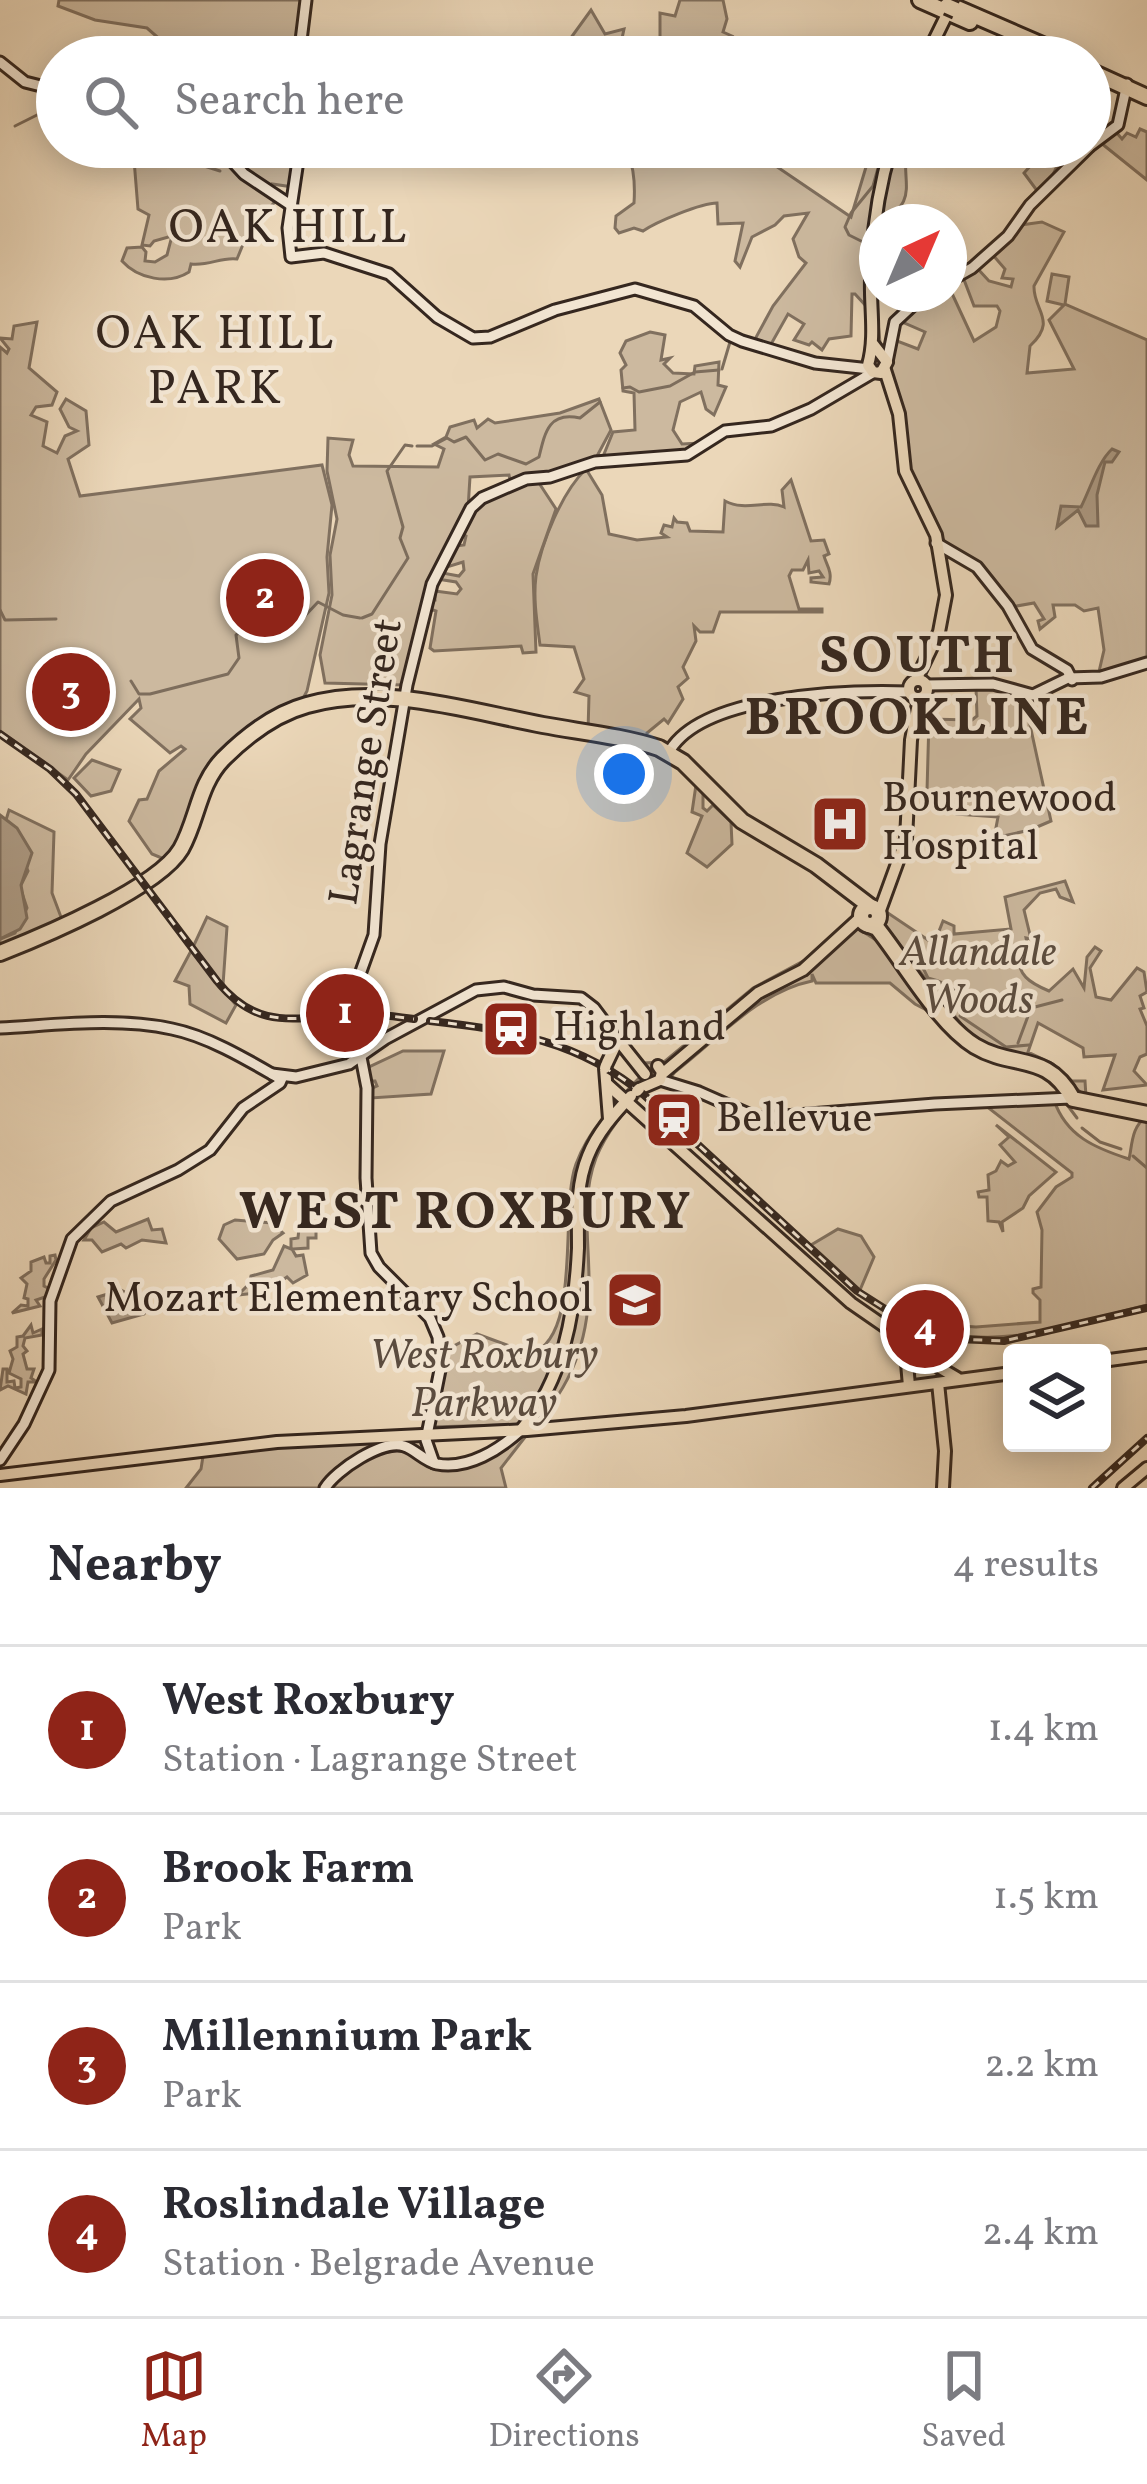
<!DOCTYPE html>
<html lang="en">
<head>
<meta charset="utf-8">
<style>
  :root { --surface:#fff; --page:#f2f2f3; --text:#2b2b33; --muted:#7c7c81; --line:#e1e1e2; --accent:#8f2418 }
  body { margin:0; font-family:Vollkorn,serif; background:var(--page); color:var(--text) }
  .controls { position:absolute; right:36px; bottom:36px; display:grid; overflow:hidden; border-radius:12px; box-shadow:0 6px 30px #0003 }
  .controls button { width:108px; height:108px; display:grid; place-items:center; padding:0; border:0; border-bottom:3px solid var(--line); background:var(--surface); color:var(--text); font:60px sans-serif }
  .compass { position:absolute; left:859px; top:204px; width:108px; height:108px; border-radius:50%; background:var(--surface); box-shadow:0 6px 30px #0003; rotate:44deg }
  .you { position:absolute; left:624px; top:774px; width:42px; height:42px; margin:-30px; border:9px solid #fff; border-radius:50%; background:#1a73e8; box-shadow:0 0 0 18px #1a73e833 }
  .badge { display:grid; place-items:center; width:78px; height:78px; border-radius:50%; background:var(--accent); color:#fff; font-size:39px; font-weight:700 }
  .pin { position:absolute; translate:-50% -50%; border:6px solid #fff; box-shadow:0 3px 12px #0006 }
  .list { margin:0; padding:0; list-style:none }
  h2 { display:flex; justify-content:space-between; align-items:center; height:156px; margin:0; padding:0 48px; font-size:51px }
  h2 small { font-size:39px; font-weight:400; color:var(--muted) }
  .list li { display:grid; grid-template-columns:78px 1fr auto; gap:36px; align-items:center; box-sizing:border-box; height:168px; padding:0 48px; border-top:3px solid var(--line) }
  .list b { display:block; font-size:45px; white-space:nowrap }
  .list p { margin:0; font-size:39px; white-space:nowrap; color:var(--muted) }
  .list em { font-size:39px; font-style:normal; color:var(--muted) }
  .icon { flex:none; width:66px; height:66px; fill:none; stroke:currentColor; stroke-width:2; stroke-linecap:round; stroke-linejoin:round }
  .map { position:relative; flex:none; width:1147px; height:1488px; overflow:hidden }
  .search { position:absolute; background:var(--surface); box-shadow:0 6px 30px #0003; left:36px; right:36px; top:36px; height:132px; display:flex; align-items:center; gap:30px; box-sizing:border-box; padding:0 42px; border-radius:66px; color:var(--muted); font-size:45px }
  .sheet { height:828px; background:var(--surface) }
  nav { display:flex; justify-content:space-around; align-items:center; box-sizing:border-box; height:168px; border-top:3px solid var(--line); background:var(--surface); font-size:33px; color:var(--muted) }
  nav a { display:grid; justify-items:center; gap:6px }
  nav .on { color:var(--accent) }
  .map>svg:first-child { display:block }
  .green { fill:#ccb99f; stroke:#80705f; stroke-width:3 }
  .water { fill:#ad9b85; stroke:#7d6d5c; stroke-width:3 }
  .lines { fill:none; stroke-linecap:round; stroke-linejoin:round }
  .stream { stroke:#7d6d5c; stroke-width:3 }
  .secondary-casing { stroke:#35271f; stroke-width:15 }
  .primary-casing { stroke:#35271f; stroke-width:16 }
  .highway-casing { stroke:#35271f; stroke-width:20 }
  .secondary { stroke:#f2e5d2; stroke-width:9 }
  .primary { stroke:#ebd7b9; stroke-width:10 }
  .highway { stroke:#ebd7b9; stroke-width:14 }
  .rail-casing { stroke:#35271f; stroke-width:8 }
  .rail { stroke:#f2e5d2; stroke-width:3; stroke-dasharray:9; stroke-linecap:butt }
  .primary-bridge-casing { stroke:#35271f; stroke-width:16; stroke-linecap:butt }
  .highway-bridge-casing { stroke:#35271f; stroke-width:20; stroke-linecap:butt }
  .primary-bridge { stroke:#ebd7b9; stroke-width:10 }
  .highway-bridge { stroke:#ebd7b9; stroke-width:14 }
  .labels { text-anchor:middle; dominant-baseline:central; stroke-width:9; stroke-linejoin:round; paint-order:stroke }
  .street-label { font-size:42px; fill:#35271f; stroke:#f2e5d2 }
  .poi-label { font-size:42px; fill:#35271f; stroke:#f2e5d2; text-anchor:start }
  .park-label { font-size:42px; font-style:italic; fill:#5b4c3f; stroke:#f2e5d2 }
  .quarter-label { font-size:48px; letter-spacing:3px; fill:#35271f; stroke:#f2e5d2 }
  .district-label { font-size:54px; font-weight:bold; letter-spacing:3px; fill:#35271f; stroke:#f2e5d2 }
</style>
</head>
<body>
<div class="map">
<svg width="1147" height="1488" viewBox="0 0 1147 1488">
  <rect width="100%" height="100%" fill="#ebd7b9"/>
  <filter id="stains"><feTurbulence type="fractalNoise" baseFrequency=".00167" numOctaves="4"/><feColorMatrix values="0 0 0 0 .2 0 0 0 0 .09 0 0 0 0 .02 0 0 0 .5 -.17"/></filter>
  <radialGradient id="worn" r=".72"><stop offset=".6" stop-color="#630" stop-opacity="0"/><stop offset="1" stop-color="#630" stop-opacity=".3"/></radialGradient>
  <g class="green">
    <polygon points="59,0 304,0 297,57 180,57 147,28 95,20 58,6"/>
    <polygon points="680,0 723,0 727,19 723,32 732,36 724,47 725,53 788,53 791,57 637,57 660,38 660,13 675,16"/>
    <polygon points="591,10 605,34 624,29 618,57 604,51 597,57 557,57"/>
    <polygon points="1140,129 1147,132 1147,180 1101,143 1116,132 1122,139 1127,133 1136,137"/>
    <path d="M133,147H216L276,200L244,242L237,259C220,257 210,266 191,264L189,272C169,285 138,279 122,261L127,248L142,247L146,252L145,261L155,262L167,255L172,236L154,241L150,246L142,245L149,215L138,209Z"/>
    <polygon points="221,147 297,147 293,187 272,184 270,190 244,172"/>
    <path d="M623,147H764V158L851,217L872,147H907C900,182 922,203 877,222L876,301L881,353L869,344L866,306L855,294H852L851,336L829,339L822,350L812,342L809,345L794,340L804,324L788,314L770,346L754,341L773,306L806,263L799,257L793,239L808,213L784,216L775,225L752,237L740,267L735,261L743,223L718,224L717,203C701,203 656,222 643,231L634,228L619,233L615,228L616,216L634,203C635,188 634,168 628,154L619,151Z"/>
    <polygon points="980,147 1066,147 1050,181 1038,192 1024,173 1032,164 1015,153 993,159"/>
    <path d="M1042,222L1064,232L1034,286C1033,311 1058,320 1030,346L1027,373L1074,369L1049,320L1064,305L1047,301L1052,274L1069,277L1065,304L1147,340V661L1098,676L1104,650L1098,608L1084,611L1075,605H1053L1055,617L1040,629L1038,621L1044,619L1034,603L1011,607C992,582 963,566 945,542C912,496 883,395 892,339L918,349L925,332L900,321L931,294H949V287L974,341L996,327L1000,311L997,306H974L963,277L977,268L989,281L1011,287L1013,279L1002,278L1005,269L992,254L1021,225Z"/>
    <path d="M37,322L29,368L57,392L52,405L36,407L31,415L47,422L43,446L57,453L65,436L77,431L69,427L60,409L66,399L86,411L89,445L68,459L80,496L322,465L332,505L327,557L329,593L307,691L300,704L210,770L206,768C191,797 189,839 164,859L152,854L129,821L139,800L147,799L159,771L185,749L181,746L170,753L130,719L141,708L139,699L86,754L68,780L0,731V347L7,353L9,349L0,338L12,339L14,326Z"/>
    <polygon points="650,332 665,335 661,360 670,358 664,364 673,373 694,374 695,366 719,362 718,385 726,387 714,415 706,409 701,392 680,402 673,430 682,444 701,443 685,452 602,459 613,432 635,430 634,393 623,391 621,370 626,365 620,353 626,341"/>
    <polygon points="599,399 611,430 596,458 548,475 510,480 509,475 470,477 468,509 433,576 403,685 325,683 320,655 332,595 330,555 337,519 327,471 328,438 353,440 349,455 353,466 438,467 444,449 434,444 446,437 450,427 474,420 477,428 488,419 495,423 560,413"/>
    <path d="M586,469L602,495L609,534L637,540L667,537L661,533L664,525L672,527L674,518L677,522L687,523L690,531L723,532L725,501C746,512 766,499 784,507L782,490L791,480L811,541L824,540L829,554L824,556C826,564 833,572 829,584L811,582V578L823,577L819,571L809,573L808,560L803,570H792L789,576L799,609H822V612H720L713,632H700L694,626L696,641L683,667L688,678L678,687L683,699L668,723L664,719L647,733V738L588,731L589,696L575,692L584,679L574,647L540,645C537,622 533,599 536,576C541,543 562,492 586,469Z"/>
    <path d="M537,480L556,509L533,574L536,652L523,653L521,646L434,651L430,648L436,611L430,609L431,600H435V591L457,594L461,589L456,582L437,579L443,573L459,576L464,570L463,562L447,567L445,563L456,546L464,545L466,536L461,533C476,497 503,492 537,480Z"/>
    <polygon points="976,687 1018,695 1025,702 1051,821 1030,830 994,838 998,817 957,814 957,794 927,791 929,719 972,720 977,716"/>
    <polygon points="92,760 120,770 111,791 91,796 74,778"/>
    <polygon points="696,785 703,793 703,808 707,811 713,805 731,822 732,844 707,867 687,853 702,816 692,812"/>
    <polygon points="9,810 54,832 52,893 64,925 0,949 0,939 15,933 27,908 20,887 28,871 6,820"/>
    <path d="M1065,881L1073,902L1060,897L1056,889L1040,893L1024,910L1031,939L1026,938L1027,943L1019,952C1016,975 1030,983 1049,991L1073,969L1084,988L1087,957L1095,947L1101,951L1090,968L1096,997L1111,1000L1137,968L1144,972L1147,992L1140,996L1144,1008L1140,1009L1147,1026V1054L1140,1057L1134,1071L1147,1085L1103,1090L1115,1055L1084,1057L1083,1048L1038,1023L1028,1052L1053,1064L1072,1081H1085L1086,1097L1046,1062L992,1048L969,1034L880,921L882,909L934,944L943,921L954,926V934L1011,929L1005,897Z"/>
    <polygon points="207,917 227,927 223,985 193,947"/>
    <path d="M864,926L875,929L942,1018L915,1004L890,983H816L812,974V981C758,992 718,1039 675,1072C667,1084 659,1082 646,1091C626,1106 605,1135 596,1158C580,1201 590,1244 589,1288C588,1340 571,1387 535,1424L430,1427L442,1352L477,1334L531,1354C583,1336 559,1210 576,1164C589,1128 617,1101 643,1074L639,1068L644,1063L664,1062L753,988L807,959L811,966L858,927Z"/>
    <polygon points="191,951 236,1005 226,1023 190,1004 189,986 175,981"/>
    <polygon points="403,1051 444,1051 431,1094 371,1098 370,1089 377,1086 375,1081 369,1081 367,1068"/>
    <path d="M1054,1100C1066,1136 1095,1148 1129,1159C1132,1148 1131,1125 1147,1117V1305C1069,1324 1010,1350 929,1330L948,1325L976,1327L1040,1322V1300L1033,1293V1289L1041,1287L1042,1230L1037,1212L1056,1187L1072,1177V1173L986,1106Z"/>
    <polygon points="996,1125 1056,1172 1029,1196 1023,1208 1002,1222 1003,1232 999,1222 988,1221 987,1197 979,1197 978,1192 989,1190 988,1175 996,1171 1001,1161 1008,1166 1015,1162 1000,1145 1009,1137"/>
    <polygon points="148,1219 152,1230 162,1229 166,1243 142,1240 126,1248 121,1244 102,1252 92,1240 84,1240 91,1228 104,1222 116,1232"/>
    <polygon points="235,1220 272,1223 283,1233 273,1240 264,1254 237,1259 219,1239 224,1225"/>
    <polygon points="299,1228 316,1229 316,1238 308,1238 308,1248 292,1249 296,1256 303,1255 307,1275 293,1283 287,1277 265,1292 238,1295 249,1284 251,1276 273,1270 284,1246 291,1249 291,1239 298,1238"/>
    <polygon points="838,1229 861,1236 874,1257 860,1290 811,1245"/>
    <polygon points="50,1256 55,1255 56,1260 44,1279 44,1286 50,1289 48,1296 36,1300 40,1306 12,1313 21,1305 28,1306 28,1299 24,1298 27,1284 21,1278 31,1271 31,1262 44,1257 46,1263 50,1263"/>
    <polygon points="31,1325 33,1333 42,1329 42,1335 25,1338 23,1346 27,1351 23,1354 27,1369 34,1369 31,1378 37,1382 28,1382 26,1394 8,1386 0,1390 3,1369 7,1369 7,1382 14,1381 15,1388 21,1387 21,1379 9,1373 13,1359 10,1351 17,1347 17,1337 23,1336"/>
    <path d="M529,1432L501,1468L506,1488H186L201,1469L204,1450L428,1435L433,1453L445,1464C477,1460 498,1439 529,1432Z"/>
  </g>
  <g class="water">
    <path d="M1112,449L1119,452L1112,462H1105L1097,495L1098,526H1086L1078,510L1057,527L1061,506L1081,507C1091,487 1098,462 1112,449Z"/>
    <polygon points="0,815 17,828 32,853 21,885 27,918 20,929 0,939"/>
    <polygon points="112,1285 150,1306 144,1314 112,1323 98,1297 111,1293"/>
  </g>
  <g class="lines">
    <g class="stream">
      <polyline points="15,126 57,105"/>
      <polyline points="176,147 185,160 220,171"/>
      <polyline points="869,245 849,235 845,227 851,213 873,186 884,147"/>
      <polyline points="865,300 864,263 868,261"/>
      <polyline points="722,369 730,342"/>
      <polyline points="623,388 630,387 639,392 670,386 695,372 719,370"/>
      <path d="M417,446H432L447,438L454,442L466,437L485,460L498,454L526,464L539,457C545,432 549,411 580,418L600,402"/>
      <polyline points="0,610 5,620 56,619"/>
      <polyline points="362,618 372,614 408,558 400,538 403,527 387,471 405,445 412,446"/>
      <polyline points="131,681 139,694 150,694 228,674 239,658 236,635 253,622 266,623 274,618 279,622 302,619 318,602 343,615 360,618"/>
      <polyline points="859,929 882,944"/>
      <path d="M894,937L910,958L919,960L928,978C944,982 959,990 967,1005L960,1016L1006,1047L1029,1045"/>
      <polyline points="1018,1043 1031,1008 1062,1000"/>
      <polyline points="1065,1102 1077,1118"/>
      <polyline points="1082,1128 1100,1142 1121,1149"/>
      <polyline points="1133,1156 1147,1168"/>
    </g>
    <defs>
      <g id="secondary">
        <polyline points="299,57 306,0"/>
        <polyline points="0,62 25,82 57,90"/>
        <polyline points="1090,146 1118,125 1127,84"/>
        <polyline points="219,147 244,174 292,206"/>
        <polyline points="300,147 288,228 291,257 324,253 389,274 437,317 473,338 490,337 555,310 635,289 694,306 729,335 742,341 815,363 870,369 867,374"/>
        <polyline points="949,281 972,268 1008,236 1030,205 1089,147"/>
        <polyline points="887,362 895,322 925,294"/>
        <polyline points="936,543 977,567 1008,606 1032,649 1067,670 1072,680"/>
        <polyline points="926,685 993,684 1033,695 1068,678 1101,677 1147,663"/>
        <path d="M668,754C698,694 849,690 909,692"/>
        <path d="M0,1028C56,1025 117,1017 172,1029C207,1036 246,1059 277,1077"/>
        <polyline points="272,1074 296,1077 349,1064 385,1039 476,990 504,987 533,995 581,998 594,1008 618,1040"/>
        <polyline points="660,1080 699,1092 758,1118 935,1104 1071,1098"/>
        <polyline points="0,1460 24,1424 49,1370 50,1301 72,1239 111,1201 178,1170 210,1150 243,1108 280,1083 283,1076"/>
        <polyline points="434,1463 426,1440 440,1370 438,1337 430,1318 379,1267 371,1253 366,1178 367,1088 352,1011 354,991 374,935 380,844 407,685 432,584 471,508 482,498 526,479 550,477 595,462 687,455 725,431 771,426 811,409 874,372"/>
        <path d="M325,1488C336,1470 383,1439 404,1446C416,1450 424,1461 437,1464C468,1470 500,1449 521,1430"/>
      </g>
      <g id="primary">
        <polyline points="926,57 954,0"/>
        <path d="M873,344L887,362L881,373L873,372L868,365C876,337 870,308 871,279C872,234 878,190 891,147"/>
        <polyline points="885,370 899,414 905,471 936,535 946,595 939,632 916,680"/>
        <circle cx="918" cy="689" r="9"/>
        <polyline points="879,913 906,839 911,740 919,698"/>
        <polyline points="606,1065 618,1040 645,1074"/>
        <polyline points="605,1068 609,1119"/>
        <polyline points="662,1074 758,993 803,970 861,917"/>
        <polyline points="607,1084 851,1303 890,1330 930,1345 940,1368 957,1378"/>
        <polyline points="639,1089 660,1080 662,1072 658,1066"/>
        <polyline points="900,1335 905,1340 909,1386"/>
        <polyline points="1102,1361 1147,1355"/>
        <polyline points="938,1383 945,1451 943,1488"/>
        <path d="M521,1430C564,1379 575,1313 578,1248C578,1217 576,1185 588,1156C597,1133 614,1114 631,1096"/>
        <polyline points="0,1475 277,1442 527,1430 686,1416 1012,1373"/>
        <polyline points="1123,1488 1147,1468"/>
      </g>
      <g id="highway">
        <polyline points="920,0 970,22"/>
        <polyline points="957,8 1070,57"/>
        <polyline points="1090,71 1147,97"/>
        <circle cx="870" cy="916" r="9"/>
        <path d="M869,925L877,928C905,963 938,1023 975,1046C1013,1069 1047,1051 1073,1099L1147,1114"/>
        <path d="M0,953C43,936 158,888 181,849C198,819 198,785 223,759C247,735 274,714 307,705C382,683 469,711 543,725C581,732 622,736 659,748L683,762L742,821L816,865L871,907"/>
      </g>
    </defs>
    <use href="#secondary" class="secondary-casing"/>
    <use href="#primary" class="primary-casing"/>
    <use href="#highway" class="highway-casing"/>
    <use href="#secondary" class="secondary"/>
    <use href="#primary" class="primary"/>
    <use href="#highway" class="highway"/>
    <defs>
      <g id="rail">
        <path d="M0,734L50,769L76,794L217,981C257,1030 292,1018 347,1015C369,1013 391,1016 414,1019"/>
        <path d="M430,1021C510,1030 580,1041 644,1095L857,1291L912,1326L957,1339L1004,1341L1147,1308"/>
        <polyline points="1092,1488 1147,1438"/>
      </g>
    </defs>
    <use href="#rail" class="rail-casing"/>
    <use href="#rail" class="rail"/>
    <defs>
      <g id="primary-bridge">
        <polyline points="605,1068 606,1065"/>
        <polyline points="637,1091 639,1089"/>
      </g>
      <polyline id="highway-bridge" points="947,6 956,10"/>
    </defs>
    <use href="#primary-bridge" class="primary-bridge-casing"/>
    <use href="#highway-bridge" class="highway-bridge-casing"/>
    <use href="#primary-bridge" class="primary-bridge"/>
    <use href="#highway-bridge" class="highway-bridge"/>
  </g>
  <defs>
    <symbol id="hospital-square" viewBox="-11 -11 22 22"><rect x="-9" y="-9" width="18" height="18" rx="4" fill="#8f2418" stroke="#f2e5d2"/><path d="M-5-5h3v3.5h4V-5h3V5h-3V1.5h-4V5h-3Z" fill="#fff"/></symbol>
    <symbol id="station-square" viewBox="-11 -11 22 22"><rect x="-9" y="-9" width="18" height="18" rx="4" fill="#8f2418" stroke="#f2e5d2"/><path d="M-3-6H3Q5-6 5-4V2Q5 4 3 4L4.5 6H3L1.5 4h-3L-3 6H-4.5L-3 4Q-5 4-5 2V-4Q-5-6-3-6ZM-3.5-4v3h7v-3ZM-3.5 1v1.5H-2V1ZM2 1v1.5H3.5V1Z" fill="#fff"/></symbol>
    <symbol id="school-square" viewBox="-11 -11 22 22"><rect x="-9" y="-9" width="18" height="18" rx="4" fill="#8f2418" stroke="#f2e5d2"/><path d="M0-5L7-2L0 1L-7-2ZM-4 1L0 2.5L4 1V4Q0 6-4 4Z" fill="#fff"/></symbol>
  </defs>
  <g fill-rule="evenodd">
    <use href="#hospital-square" x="807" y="791" width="66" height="66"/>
    <use href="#station-square" x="478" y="996" width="66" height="66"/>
    <use href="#station-square" x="641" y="1087" width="66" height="66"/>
    <use href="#school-square" x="602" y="1267" width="66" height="66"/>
  </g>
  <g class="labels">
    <g class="street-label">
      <text transform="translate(368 762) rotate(-81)">Lagrange Street</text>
    </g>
    <g class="poi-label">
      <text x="882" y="800">Bournewood<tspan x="882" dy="48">Hospital</tspan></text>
      <text x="553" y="1029">Highland</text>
      <text x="716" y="1120">Bellevue</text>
      <text x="593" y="1300" text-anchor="end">Mozart Elementary School</text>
    </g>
    <g class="park-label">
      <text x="978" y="954">Allandale<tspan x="978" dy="48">Woods</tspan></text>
      <text x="484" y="1357">West Roxbury<tspan x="484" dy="48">Parkway</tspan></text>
    </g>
    <g class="quarter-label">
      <text x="289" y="229">OAK HILL</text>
      <text x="216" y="335">OAK HILL<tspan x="216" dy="55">PARK</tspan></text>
    </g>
    <g class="district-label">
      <text x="918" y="658">SOUTH<tspan x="918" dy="62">BROOKLINE</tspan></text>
      <text x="466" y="1214">WEST ROXBURY</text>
    </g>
  </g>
  <rect width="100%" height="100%" filter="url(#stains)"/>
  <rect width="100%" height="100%" fill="url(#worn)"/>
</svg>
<div class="controls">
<button><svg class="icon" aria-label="layers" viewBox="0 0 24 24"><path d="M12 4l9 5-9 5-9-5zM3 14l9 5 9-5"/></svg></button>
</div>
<svg class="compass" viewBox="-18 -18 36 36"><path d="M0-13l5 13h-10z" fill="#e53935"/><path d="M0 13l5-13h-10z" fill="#7c7c81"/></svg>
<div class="you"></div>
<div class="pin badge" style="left:345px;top:1013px">1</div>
<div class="pin badge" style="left:265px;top:598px">2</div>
<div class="pin badge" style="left:71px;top:692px">3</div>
<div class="pin badge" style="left:925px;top:1329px">4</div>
<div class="search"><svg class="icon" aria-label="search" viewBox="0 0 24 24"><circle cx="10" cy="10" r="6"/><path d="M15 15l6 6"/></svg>Search here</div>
</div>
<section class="sheet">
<h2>Nearby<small>4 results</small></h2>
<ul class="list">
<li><span class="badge">1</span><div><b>West Roxbury</b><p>Station · Lagrange Street</p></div><em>1.4 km</em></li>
<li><span class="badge">2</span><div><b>Brook Farm</b><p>Park</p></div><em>1.5 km</em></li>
<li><span class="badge">3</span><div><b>Millennium Park</b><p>Park</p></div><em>2.2 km</em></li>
<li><span class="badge">4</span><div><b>Roslindale Village</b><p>Station · Belgrade Avenue</p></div><em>2.4 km</em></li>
</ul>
</section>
<nav>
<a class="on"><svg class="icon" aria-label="map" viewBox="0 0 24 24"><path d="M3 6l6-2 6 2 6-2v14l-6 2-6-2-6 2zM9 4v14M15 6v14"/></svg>Map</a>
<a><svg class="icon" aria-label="directions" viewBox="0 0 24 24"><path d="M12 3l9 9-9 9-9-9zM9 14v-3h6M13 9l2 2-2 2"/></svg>Directions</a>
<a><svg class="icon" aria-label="saved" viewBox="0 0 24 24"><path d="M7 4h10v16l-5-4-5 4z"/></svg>Saved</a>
</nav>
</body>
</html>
